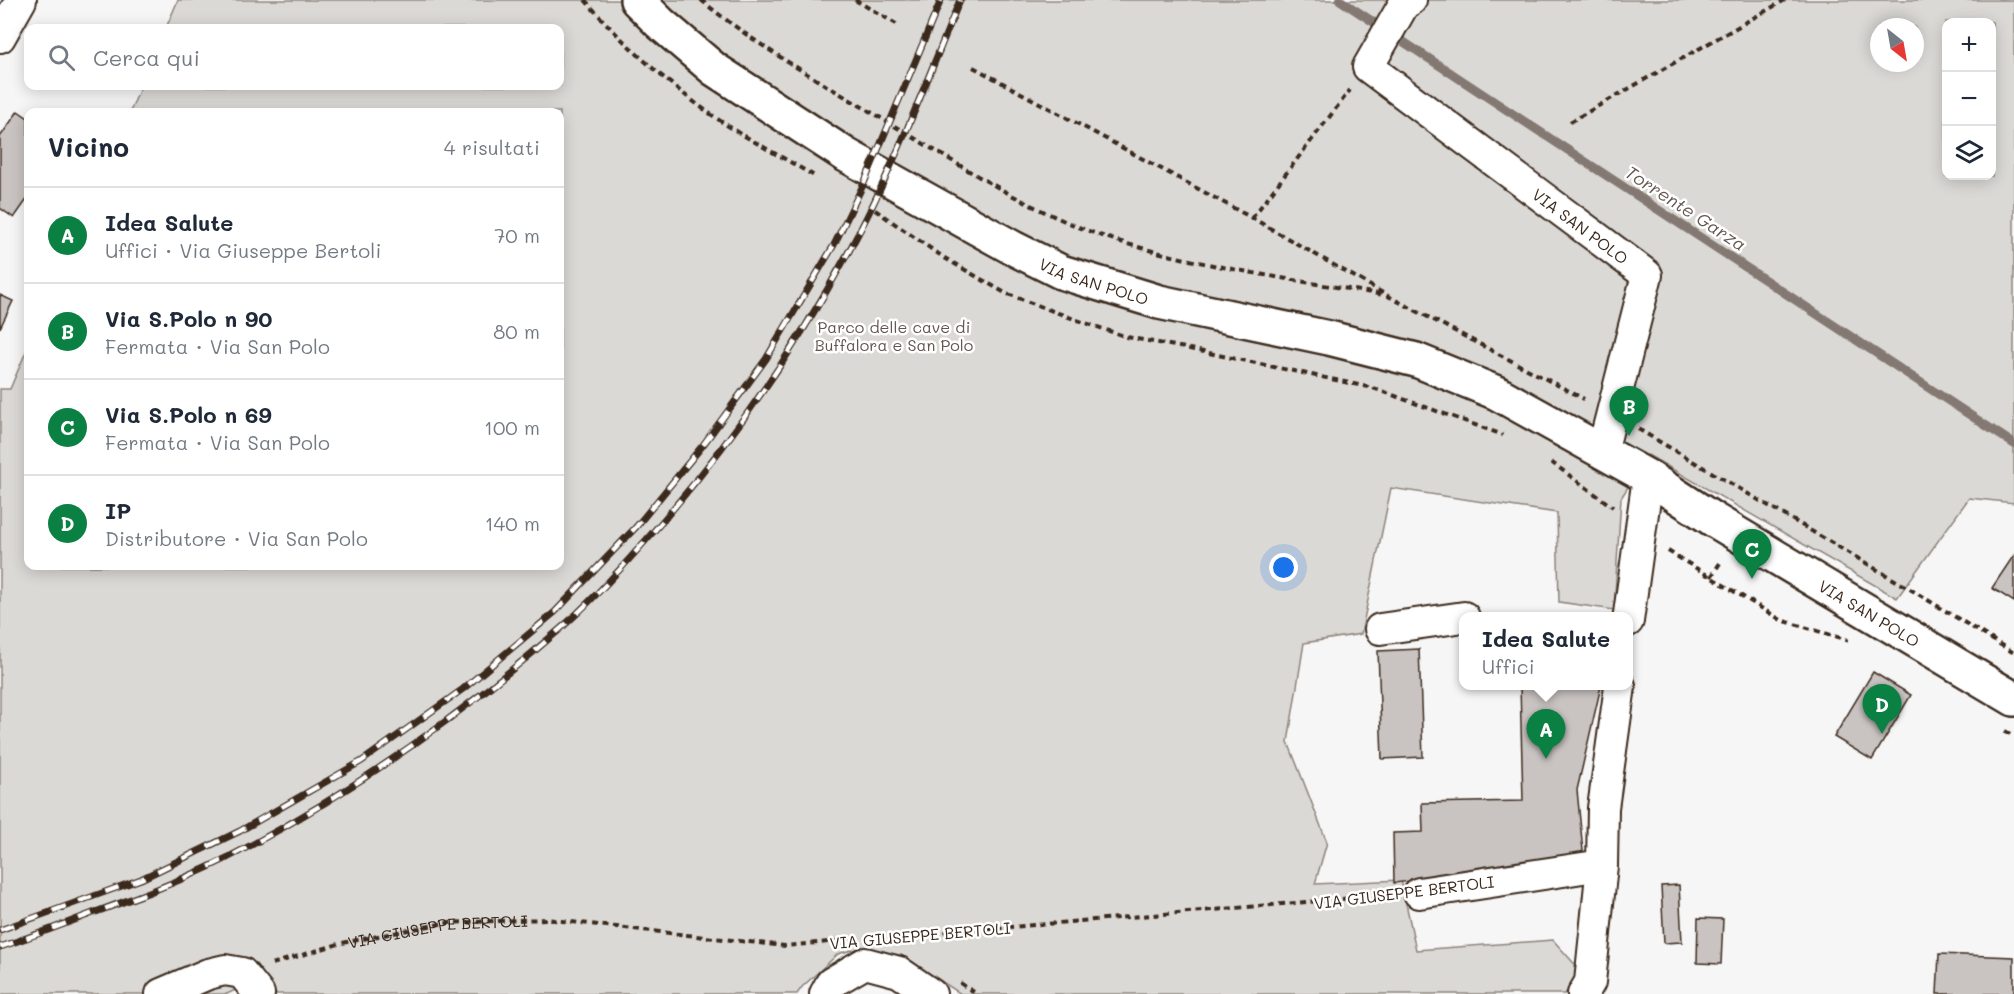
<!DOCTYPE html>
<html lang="it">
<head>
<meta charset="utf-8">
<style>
  :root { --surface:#fff; --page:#f2f2f3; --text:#1f2937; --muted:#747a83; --line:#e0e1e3; --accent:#0b8043 }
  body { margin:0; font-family:Mali,sans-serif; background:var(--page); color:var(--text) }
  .controls { position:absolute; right:18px; top:18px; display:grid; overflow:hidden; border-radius:12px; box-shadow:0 3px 15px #0003 }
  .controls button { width:54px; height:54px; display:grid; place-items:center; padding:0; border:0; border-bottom:2px solid var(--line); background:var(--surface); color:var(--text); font:30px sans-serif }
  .compass { position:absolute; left:1870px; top:18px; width:54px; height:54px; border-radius:50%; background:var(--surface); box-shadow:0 3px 15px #0003; rotate:149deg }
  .you { position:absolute; left:1284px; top:568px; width:21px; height:21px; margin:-15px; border:4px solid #fff; border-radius:50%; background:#1a73e8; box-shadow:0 0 0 9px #1a73e833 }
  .badge { display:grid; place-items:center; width:39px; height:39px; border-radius:50%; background:var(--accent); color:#fff; font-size:20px; font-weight:700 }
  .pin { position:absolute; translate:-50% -50px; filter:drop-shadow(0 2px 3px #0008) }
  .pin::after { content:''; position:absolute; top:32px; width:21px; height:18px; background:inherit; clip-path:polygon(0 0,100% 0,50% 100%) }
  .popup { position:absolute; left:1459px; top:612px; width:174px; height:78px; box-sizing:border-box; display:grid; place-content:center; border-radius:12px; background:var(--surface); filter:drop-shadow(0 2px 4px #0005); font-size:20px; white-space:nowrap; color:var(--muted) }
  .popup b { font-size:22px; color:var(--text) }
  .popup::after { content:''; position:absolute; left:50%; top:100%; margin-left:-12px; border:12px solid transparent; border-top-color:var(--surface) }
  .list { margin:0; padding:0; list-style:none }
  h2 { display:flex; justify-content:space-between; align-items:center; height:78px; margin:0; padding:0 24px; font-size:26px }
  h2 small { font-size:20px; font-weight:400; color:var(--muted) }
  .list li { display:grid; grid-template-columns:39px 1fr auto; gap:18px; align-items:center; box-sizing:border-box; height:96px; padding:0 24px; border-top:2px solid var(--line) }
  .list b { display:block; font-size:22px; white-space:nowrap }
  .list p { margin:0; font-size:20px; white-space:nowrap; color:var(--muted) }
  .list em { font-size:20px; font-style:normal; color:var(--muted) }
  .icon { flex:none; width:33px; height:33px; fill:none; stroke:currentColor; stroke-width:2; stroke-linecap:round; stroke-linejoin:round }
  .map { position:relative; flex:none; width:2014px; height:994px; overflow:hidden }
  .search { position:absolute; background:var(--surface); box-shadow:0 3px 15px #0003; left:24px; top:24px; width:540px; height:66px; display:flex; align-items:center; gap:15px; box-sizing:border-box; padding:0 21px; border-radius:12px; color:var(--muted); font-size:22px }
  .panel { position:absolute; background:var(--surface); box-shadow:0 3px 15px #0003; left:24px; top:108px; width:540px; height:462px; border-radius:12px }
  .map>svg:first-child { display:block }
  .green { fill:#dbd9d6; stroke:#8b827a; stroke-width:1.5; fill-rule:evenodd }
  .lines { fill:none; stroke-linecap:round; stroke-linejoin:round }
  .stream { stroke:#847972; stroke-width:9 }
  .building { fill:#c9c3c1; stroke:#3b2a1e; stroke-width:1.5 }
  .street-casing { stroke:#3b2a1e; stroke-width:34 }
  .secondary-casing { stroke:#3b2a1e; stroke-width:38 }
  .path { stroke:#3b2a1e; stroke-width:4; stroke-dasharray:6 4.5; stroke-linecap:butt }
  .street { stroke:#fff; stroke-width:30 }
  .secondary { stroke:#fff; stroke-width:33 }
  .rail-casing { stroke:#3b2a1e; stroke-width:7 }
  .rail { stroke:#fff; stroke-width:4.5; stroke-dasharray:14; stroke-linecap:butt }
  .labels { text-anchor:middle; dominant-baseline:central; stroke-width:5; stroke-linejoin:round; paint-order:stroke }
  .street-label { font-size:16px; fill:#3b2a1e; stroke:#fff }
  .park-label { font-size:16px; fill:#63564c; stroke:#fff }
  .water-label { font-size:18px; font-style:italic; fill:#65584f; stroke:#fff }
</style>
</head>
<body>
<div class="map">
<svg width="2014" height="994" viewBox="0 0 2014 994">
  <rect width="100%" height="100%" fill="#f7f6f6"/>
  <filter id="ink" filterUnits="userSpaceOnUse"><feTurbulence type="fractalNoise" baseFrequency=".0167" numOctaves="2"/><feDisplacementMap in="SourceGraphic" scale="12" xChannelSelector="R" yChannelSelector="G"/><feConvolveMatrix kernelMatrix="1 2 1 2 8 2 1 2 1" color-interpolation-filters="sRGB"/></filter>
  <g filter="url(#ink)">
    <path class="green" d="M178,0H2014V503L1969,498L1897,598L1648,455L1621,498L1614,610L1559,602L1557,513L1391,488L1361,634L1304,643L1288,742L1327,842L1315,884L1401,880L1416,950L1553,940L1581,971L1565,994H961L901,955L852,950L838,954L802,987L797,994H272L265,976L227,994H0V389H10L28,347V566H560V112H130L141,86H560V28H166ZM1946,22H1992V176H1946ZM1879,27H1915V63H1879Z"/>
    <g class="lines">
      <polyline class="stream" points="1340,0 2014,444"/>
    </g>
    <g class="building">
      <polygon points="18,111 28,118 28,198 14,218 0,208 0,137"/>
      <polygon points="0,295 13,301 0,328"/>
      <polygon points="2014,555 2014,602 1992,588"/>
      <polygon points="1419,649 1423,757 1382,759 1378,651"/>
      <polygon points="1873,672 1911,695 1872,760 1834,737"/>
      <polygon points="1520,686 1601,686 1577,790 1584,861 1394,883 1393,833 1423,832 1422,803 1523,801"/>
      <polygon points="1679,885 1682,942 1664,943 1661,886"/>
      <polygon points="1698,918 1723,919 1721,964 1697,963"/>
      <polygon points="1939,954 2014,957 2014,994 1937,994"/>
    </g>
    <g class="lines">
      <defs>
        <g id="street">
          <path id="s2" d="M1411,0L1404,4L1368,67L1647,275L1602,452"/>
          <polyline points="0,37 21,0"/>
          <polyline points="1628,621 1648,477"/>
          <polyline points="1380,629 1464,617"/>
          <polyline points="1419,893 1602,865"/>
          <polyline points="161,994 208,974 225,970 242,973 259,994"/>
          <polyline points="825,994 831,983 865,963 899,972 931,994"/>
          <polyline points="1583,994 1590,982 1602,865 1603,808 1620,686"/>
        </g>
        <g id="secondary">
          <path id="s3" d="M637,0L660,23L714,69L846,155L1013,248L1061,272L1159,302L1329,338L1416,360L1497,393L1648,477L1714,520L2014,699"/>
        </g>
      </defs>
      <use href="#street" class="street-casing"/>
      <use href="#secondary" class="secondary-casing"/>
      <g class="path">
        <path d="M585,0C626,47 673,89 725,124C755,143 786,159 816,177"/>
        <path d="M701,0C759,48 826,85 891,124C965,168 1038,217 1121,242C1207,268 1296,280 1384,295"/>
        <polyline points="855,0 898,25"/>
        <polyline points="973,67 1252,218 1388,296 1584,399"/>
        <polyline points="1570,122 1785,0"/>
        <polyline points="875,210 943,257 1005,293 1074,319 1127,337 1185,348 1373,388 1503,435"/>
        <polyline points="1252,218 1350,90"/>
        <polyline points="1638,429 1905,586 2014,653"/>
        <polyline points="1551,462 1613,507"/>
        <polyline points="1668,551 1781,620 1848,640"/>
        <polyline points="1711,577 1722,560"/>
        <polyline points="2005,731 2014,736"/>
        <polyline points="892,937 1390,895"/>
        <path id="s1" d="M272,964L342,943L445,923L545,919L785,946L840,941"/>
        <polyline points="960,983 977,994"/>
      </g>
      <use href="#street" class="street"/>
      <use href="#secondary" class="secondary"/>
      <defs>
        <g id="rail">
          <polyline points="0,930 141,879 240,831 362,761 463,689 555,612 636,527 703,445 766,359 834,245 865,181 941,0"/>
          <path d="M0,947C31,937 62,925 93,913C137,897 181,881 223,860C344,798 457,719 559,630C591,602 620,570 647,539C725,451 793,354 849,251C893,171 925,84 960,0"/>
        </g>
      </defs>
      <use href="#rail" class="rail-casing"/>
      <use href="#rail" class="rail"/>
    </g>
  </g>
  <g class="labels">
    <g class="street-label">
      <text stroke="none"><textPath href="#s2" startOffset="346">VIA SAN POLO</textPath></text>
      <text stroke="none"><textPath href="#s3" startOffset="540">VIA SAN POLO</textPath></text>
      <text stroke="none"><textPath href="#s3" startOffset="1392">VIA SAN POLO</textPath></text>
      <text transform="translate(1404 892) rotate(-7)">VIA GIUSEPPE BERTOLI</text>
      <text stroke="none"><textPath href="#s1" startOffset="170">VIA GIUSEPPE BERTOLI</textPath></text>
      <text transform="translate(920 935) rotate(-5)">VIA GIUSEPPE BERTOLI</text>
    </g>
    <g class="park-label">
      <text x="894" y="326">Parco delle cave di<tspan x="894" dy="18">Buffalora e San Polo</tspan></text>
    </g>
    <g class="water-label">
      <text transform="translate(1686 208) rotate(33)">Torrente Garza</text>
    </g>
  </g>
</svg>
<div class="controls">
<button>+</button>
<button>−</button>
<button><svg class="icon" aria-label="layers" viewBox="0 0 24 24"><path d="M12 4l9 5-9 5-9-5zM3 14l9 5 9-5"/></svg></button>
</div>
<svg class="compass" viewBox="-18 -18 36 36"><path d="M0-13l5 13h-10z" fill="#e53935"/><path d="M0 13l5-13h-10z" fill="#747a83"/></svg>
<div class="you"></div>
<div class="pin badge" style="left:1546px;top:759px">A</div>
<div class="popup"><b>Idea Salute</b>Uffici</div>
<div class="pin badge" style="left:1629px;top:436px">B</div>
<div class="pin badge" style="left:1752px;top:579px">C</div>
<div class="pin badge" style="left:1882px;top:734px">D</div>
<div class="search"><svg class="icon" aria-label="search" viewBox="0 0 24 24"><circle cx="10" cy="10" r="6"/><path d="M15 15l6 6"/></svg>Cerca qui</div>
<section class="panel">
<h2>Vicino<small>4 risultati</small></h2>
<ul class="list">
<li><span class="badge">A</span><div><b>Idea Salute</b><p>Uffici · Via Giuseppe Bertoli</p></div><em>70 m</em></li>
<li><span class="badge">B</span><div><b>Via S.Polo n 90</b><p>Fermata · Via San Polo</p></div><em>80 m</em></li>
<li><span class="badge">C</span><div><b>Via S.Polo n 69</b><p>Fermata · Via San Polo</p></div><em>100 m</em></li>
<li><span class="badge">D</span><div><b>IP</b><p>Distributore · Via San Polo</p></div><em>140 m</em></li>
</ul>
</section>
</div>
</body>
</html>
